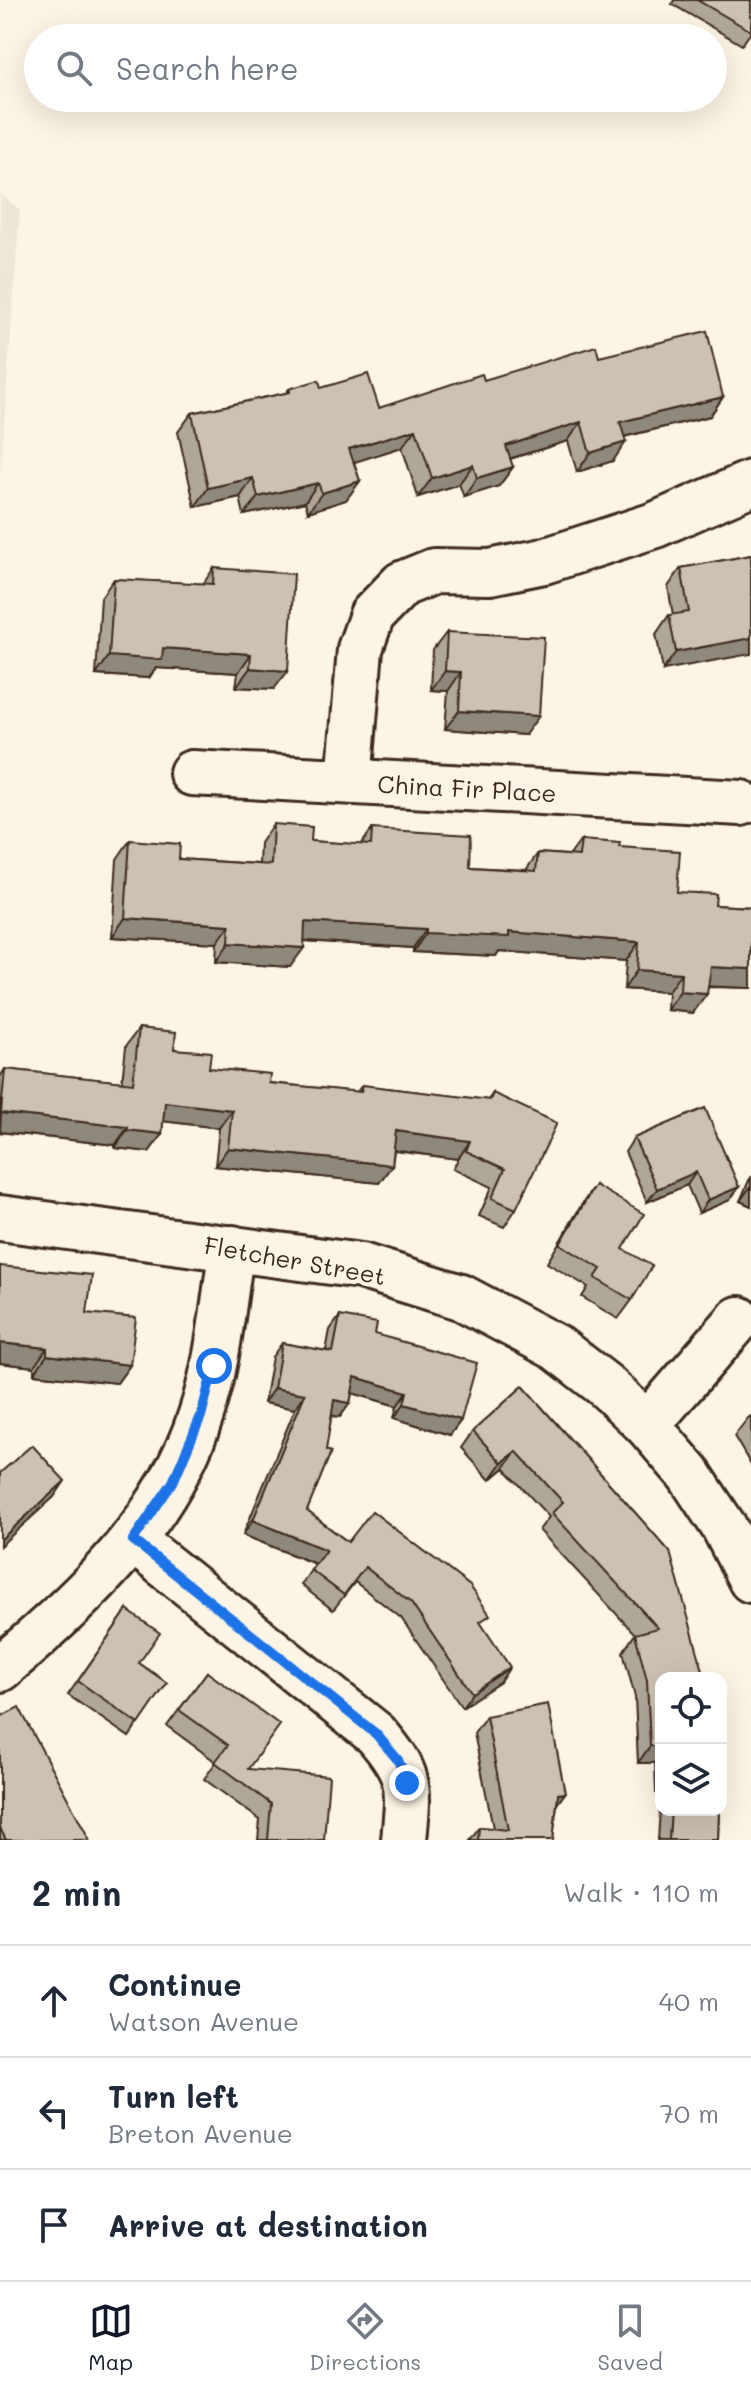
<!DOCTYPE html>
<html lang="en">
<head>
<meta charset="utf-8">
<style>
  :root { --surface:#fff; --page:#f2f2f3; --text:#1f2937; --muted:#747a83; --line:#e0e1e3; --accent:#111827 }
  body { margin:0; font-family:Mali,sans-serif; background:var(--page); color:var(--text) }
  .controls { position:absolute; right:24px; bottom:24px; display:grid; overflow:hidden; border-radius:16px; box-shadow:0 8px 32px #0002 }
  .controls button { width:72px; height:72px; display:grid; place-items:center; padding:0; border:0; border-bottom:2px solid var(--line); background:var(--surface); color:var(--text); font:40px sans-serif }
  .stop { position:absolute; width:24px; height:24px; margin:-18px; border:6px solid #1a73e8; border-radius:50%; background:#fff }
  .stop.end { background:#1a73e8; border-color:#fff; box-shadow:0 2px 8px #0008 }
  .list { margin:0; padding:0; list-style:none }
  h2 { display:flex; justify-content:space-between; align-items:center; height:104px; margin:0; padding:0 32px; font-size:34px }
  h2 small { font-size:26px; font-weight:400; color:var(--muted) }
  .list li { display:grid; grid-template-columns:52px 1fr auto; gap:24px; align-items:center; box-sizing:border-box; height:112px; padding:0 32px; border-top:2px solid var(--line) }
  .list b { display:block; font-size:30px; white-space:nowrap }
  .list p { margin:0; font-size:26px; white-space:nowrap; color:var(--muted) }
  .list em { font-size:26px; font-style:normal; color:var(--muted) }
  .icon { flex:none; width:44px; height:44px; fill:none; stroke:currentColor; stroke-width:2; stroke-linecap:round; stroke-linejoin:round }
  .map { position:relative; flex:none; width:751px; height:1840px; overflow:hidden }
  .search { position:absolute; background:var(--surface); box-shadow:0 8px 32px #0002; left:24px; right:24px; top:24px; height:88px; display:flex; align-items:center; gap:20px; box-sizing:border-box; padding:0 28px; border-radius:44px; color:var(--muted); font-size:30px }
  .sheet { height:440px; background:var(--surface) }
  nav { display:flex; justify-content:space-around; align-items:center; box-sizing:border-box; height:112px; border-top:2px solid var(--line); background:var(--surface); font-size:22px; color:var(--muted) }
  nav a { display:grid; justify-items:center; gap:4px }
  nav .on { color:var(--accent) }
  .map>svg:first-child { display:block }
  .built { fill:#eee6d6 }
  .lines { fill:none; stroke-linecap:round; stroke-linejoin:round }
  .minor-casing { stroke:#3b2a1e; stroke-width:50 }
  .minor { stroke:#fcf5e5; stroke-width:44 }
  .wall { fill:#afa79a; stroke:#3b2a1e; stroke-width:2 }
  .shaded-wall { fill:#8f887d; stroke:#3b2a1e; stroke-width:2 }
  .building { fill:#ccc2b3; stroke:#3b2a1e; stroke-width:2 }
  .route { stroke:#1a73e8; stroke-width:10 }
  .labels { text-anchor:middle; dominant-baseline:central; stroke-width:8; stroke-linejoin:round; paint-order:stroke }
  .street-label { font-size:24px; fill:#3b2a1e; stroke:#fcf5e5 }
</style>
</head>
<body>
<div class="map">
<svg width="751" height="1840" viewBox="0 0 751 1840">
  <rect width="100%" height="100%" fill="#fcf5e5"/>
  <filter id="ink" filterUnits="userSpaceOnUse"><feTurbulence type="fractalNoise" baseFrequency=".0125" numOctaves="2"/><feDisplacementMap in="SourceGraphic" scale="16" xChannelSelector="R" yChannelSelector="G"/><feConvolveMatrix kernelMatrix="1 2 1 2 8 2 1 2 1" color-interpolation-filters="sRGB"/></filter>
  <g filter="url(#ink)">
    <polygon class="built" points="0,193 20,210 0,478"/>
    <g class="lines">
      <defs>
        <g id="minor">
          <polyline points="192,773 741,803"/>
          <polyline points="349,781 360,649 372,615 402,584 434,571 490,572 544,561 655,525 751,483"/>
          <polyline points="0,1218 361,1266 461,1297 557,1348 606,1386 647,1425 689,1474 724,1527 751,1580"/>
          <polyline points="647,1425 739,1319"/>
          <path d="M133,1540L376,1734C412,1776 409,1786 404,1840"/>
          <path d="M0,1669C83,1599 167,1521 201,1415C219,1361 223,1303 232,1248"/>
        </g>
      </defs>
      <use href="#minor" class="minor-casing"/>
      <use href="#minor" class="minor"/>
    </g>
    <g class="wall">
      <polygon points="674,0 751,0 751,32 742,45 672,4"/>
      <polygon points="599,357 723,397 710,416 624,437 613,461 577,472 568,441 510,459 513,467 499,486 464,497 459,484 418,497 402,447 354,462 360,481 346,500 308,512 305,502 244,515 240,497 195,507 178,432 192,413 286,393 289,389 321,388 379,408 484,380"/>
      <polygon points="751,555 663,670 656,634 669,615 673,615 668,587 681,568"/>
      <polygon points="214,568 274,689 236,687 238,673 156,668 149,678 96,675 101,597 114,579 203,584"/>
      <polygon points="447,632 525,735 445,729 448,691 431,690 433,650"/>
      <polygon points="273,824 311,841 361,845 372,829 470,867 526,870 538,853 570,855 581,840 619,847 677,892 715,905 751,907 751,988 708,987 693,1013 667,1010 668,992 624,989 626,961 499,951 496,956 413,952 413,948 304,941 290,967 216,962 217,943 112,937 117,859 130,840 179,859 259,864 260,843"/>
      <polygon points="139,1028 209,1068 269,1083 357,1092 362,1085 488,1100 493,1093 516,1209 504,1227 479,1216 492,1187 453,1169 458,1159 394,1151 392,1165 379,1183 215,1166 219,1128 163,1121 162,1134 149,1152 115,1148 115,1145 0,1132 0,1077 5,1069 122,1082 126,1046"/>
      <polygon points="705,1108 730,1200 699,1213 687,1185 647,1202 625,1152 634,1138"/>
      <polygon points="751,1176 751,1206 740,1201"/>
      <polygon points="595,1185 632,1300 618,1319 582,1297 588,1287 547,1263 582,1204"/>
      <polygon points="0,1266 87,1313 130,1365 117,1383 34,1374 34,1367 0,1363"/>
      <polygon points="340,1316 375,1334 461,1420 450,1435 394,1418 397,1406 352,1393 350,1403 340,1417 332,1416 307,1511 348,1542 482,1626 500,1682 462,1707 401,1618 355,1582 333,1610 301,1585 315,1564 243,1535 295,1409 264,1403 272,1357 282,1343 326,1351 330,1330"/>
      <polygon points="523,1386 670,1552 661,1678 661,1793 656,1793 655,1763 638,1763 635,1697 623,1652 635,1634 539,1530 549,1517 504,1468 490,1480 461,1448 473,1431"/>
      <polygon points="751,1416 751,1465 734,1436 748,1418"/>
      <polygon points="127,1610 139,1663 167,1683 129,1737 68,1695"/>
      <polygon points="207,1672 249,1769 324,1840 258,1840 260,1820 204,1779 216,1762 167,1726"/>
      <polygon points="486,1716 565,1793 557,1804 553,1840 470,1840 479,1827 493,1828 474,1733"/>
      <polygon points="0,1717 89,1840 0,1840"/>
      <polygon points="661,1794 661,1810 719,1810 718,1840 658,1840"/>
    </g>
    <g class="shaded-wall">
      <polygon points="723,397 710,416 606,441 620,422"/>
      <polygon points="581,422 568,441 492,464 506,446"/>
      <polygon points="416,429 402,447 336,468 349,449"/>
      <polygon points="626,442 613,461 577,472 590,453"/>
      <polygon points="473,465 459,484 418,497 432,478"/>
      <polygon points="513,467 499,486 464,497 477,478"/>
      <polygon points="253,478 240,497 195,507 208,488"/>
      <polygon points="360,481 346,500 308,512 322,493"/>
      <polygon points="318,483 305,502 244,515 258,497"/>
      <polygon points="751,638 751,654 663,670 676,652"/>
      <polygon points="163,648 251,654 238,673 156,668 149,678 96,675 109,656"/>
      <polygon points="250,668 288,671 274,689 236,687"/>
      <polygon points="445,671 461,672 448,691 431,690"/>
      <polygon points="459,711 539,716 525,735 445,729"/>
      <polygon points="125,918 230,925 217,943 112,937"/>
      <polygon points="305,922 426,929 413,948 292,940"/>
      <polygon points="509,932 639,942 626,961 499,951 496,956 413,952 426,933"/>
      <polygon points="229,943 304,948 290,967 216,962"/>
      <polygon points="711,967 751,969 751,988 698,986"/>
      <polygon points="637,970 681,973 668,992 624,989"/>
      <polygon points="680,992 707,994 693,1013 667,1010"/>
      <polygon points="165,1102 232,1110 219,1128 153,1120"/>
      <polygon points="1,1113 128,1127 115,1145 0,1132"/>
      <polygon points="127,1130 162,1134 149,1152 115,1148"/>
      <polygon points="396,1131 470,1141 458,1159 384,1149"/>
      <polygon points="228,1148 392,1165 379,1183 215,1166"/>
      <polygon points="696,1172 687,1185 647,1202 657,1189"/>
      <polygon points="751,1186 751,1206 740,1201"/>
      <polygon points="739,1187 730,1200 699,1213 708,1200"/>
      <polygon points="0,1343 47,1348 34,1367 0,1363"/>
      <polygon points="47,1355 130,1365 117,1383 34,1374"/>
      <polygon points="355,1377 407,1392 397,1406 345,1391"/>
      <polygon points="274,1388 305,1394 295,1409 264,1403"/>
      <polygon points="334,1400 350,1403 340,1417 324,1414"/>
      <polygon points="404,1404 461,1420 450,1435 394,1418"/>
      <polygon points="516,1451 504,1468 490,1480 502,1463"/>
      <polygon points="65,1481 54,1497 0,1546 0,1540"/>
      <polygon points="253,1520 326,1550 316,1564 243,1535"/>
      <polygon points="510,1667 500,1682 462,1707 472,1693"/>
      <polygon points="650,1746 661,1746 661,1754 655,1763 638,1763"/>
      <polygon points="565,1793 553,1810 558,1794"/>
    </g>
    <g class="building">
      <polygon points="697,0 751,0 751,31"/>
      <polygon points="707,331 723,397 620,422 626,442 590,453 581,422 506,446 513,467 477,478 473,465 432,478 416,429 349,449 360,481 322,493 318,483 258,497 253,478 208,488 192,413 290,392 289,389 319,380 321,388 368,374 379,408 482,374 484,380 596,346 599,357"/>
      <polygon points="751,555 751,638 676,652 669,615 689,612 681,568"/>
      <polygon points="214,568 294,574 288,671 250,668 251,654 163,648 162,660 109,656 114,579 213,584"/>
      <polygon points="447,632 544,637 539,716 459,711 461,672 445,671"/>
      <polygon points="273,824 312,827 311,841 371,845 372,829 471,835 470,867 536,871 538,853 579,856 581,840 620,843 619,847 680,851 677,892 716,894 715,905 751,907 751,969 711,967 707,994 680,992 681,973 637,970 639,942 509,932 509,937 426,933 426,929 305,922 304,948 229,943 230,925 125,918 130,840 180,844 179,859 271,865"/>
      <polygon points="139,1028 176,1032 174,1049 211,1052 209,1068 270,1074 269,1083 361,1092 362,1085 490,1100 493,1093 557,1123 516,1209 492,1198 505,1169 466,1151 470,1141 396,1131 392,1165 228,1148 232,1110 165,1102 162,1134 127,1130 128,1127 1,1113 5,1069 133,1083"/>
      <polygon points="705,1108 739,1187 708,1200 696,1172 657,1189 634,1138"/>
      <polygon points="595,1185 644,1214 623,1249 652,1266 632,1300 595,1278 601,1269 560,1244"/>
      <polygon points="0,1266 92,1275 87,1313 136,1318 130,1365 47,1355 47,1348 0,1343"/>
      <polygon points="340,1316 377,1323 375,1334 477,1363 461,1420 404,1404 407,1392 355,1377 350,1403 334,1400 326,1450 331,1452 307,1511 348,1542 372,1511 470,1586 490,1615 480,1622 510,1667 472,1693 411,1603 365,1567 344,1595 311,1570 326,1550 253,1520 305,1394 274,1388 282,1343 333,1352"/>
      <polygon points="523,1386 670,1552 705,1678 661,1678 661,1746 650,1746 647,1680 635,1634 658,1628 552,1513 563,1502 516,1451 502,1463 473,1431"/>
      <polygon points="32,1445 65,1481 0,1540 0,1473"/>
      <polygon points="127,1610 160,1633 139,1663 167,1683 139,1724 78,1681"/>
      <polygon points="207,1672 280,1725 248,1769 329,1776 324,1840 268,1840 271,1804 215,1762 228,1745 179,1710"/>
      <polygon points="548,1704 565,1793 558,1794 553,1840 478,1840 479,1827 508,1830 486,1716"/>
      <polygon points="19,1707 85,1831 89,1840 6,1840 0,1828 0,1717"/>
      <polygon points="671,1810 719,1810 718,1840 669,1840"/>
    </g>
  </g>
  <g class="lines" filter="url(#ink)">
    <polyline class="route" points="214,1366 201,1416 173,1482 133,1540 376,1734 398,1760 407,1783"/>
  </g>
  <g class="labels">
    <g class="street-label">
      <text transform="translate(467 788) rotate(3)">China Fir Place</text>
      <text transform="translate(295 1260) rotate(10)">Fletcher Street</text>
    </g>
  </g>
</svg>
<div class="controls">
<button><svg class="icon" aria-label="locate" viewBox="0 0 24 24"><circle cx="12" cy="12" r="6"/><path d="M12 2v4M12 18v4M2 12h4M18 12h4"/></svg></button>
<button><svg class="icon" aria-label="layers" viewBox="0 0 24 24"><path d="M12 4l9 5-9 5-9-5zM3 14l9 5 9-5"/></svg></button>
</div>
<div class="stop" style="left:214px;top:1366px"></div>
<div class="stop end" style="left:407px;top:1783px"></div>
<div class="search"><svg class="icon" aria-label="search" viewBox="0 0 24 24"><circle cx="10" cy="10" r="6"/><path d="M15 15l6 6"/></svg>Search here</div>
</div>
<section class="sheet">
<h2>2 min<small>Walk · 110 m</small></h2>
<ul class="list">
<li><svg class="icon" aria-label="ahead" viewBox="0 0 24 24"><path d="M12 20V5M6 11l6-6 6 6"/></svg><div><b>Continue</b><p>Watson Avenue</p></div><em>40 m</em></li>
<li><svg class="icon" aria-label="left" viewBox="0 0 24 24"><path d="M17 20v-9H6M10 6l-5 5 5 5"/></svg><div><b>Turn left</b><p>Breton Avenue</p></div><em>70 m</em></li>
<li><svg class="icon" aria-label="arrive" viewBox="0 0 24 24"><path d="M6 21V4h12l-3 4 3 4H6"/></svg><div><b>Arrive at destination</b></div></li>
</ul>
</section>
<nav>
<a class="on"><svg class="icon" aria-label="map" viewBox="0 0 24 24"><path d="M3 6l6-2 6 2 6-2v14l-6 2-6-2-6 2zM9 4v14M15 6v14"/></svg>Map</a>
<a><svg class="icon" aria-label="directions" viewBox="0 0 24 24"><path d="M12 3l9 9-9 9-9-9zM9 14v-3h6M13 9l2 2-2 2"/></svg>Directions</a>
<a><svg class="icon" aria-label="saved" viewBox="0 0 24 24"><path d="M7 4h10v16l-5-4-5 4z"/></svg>Saved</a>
</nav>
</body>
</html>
